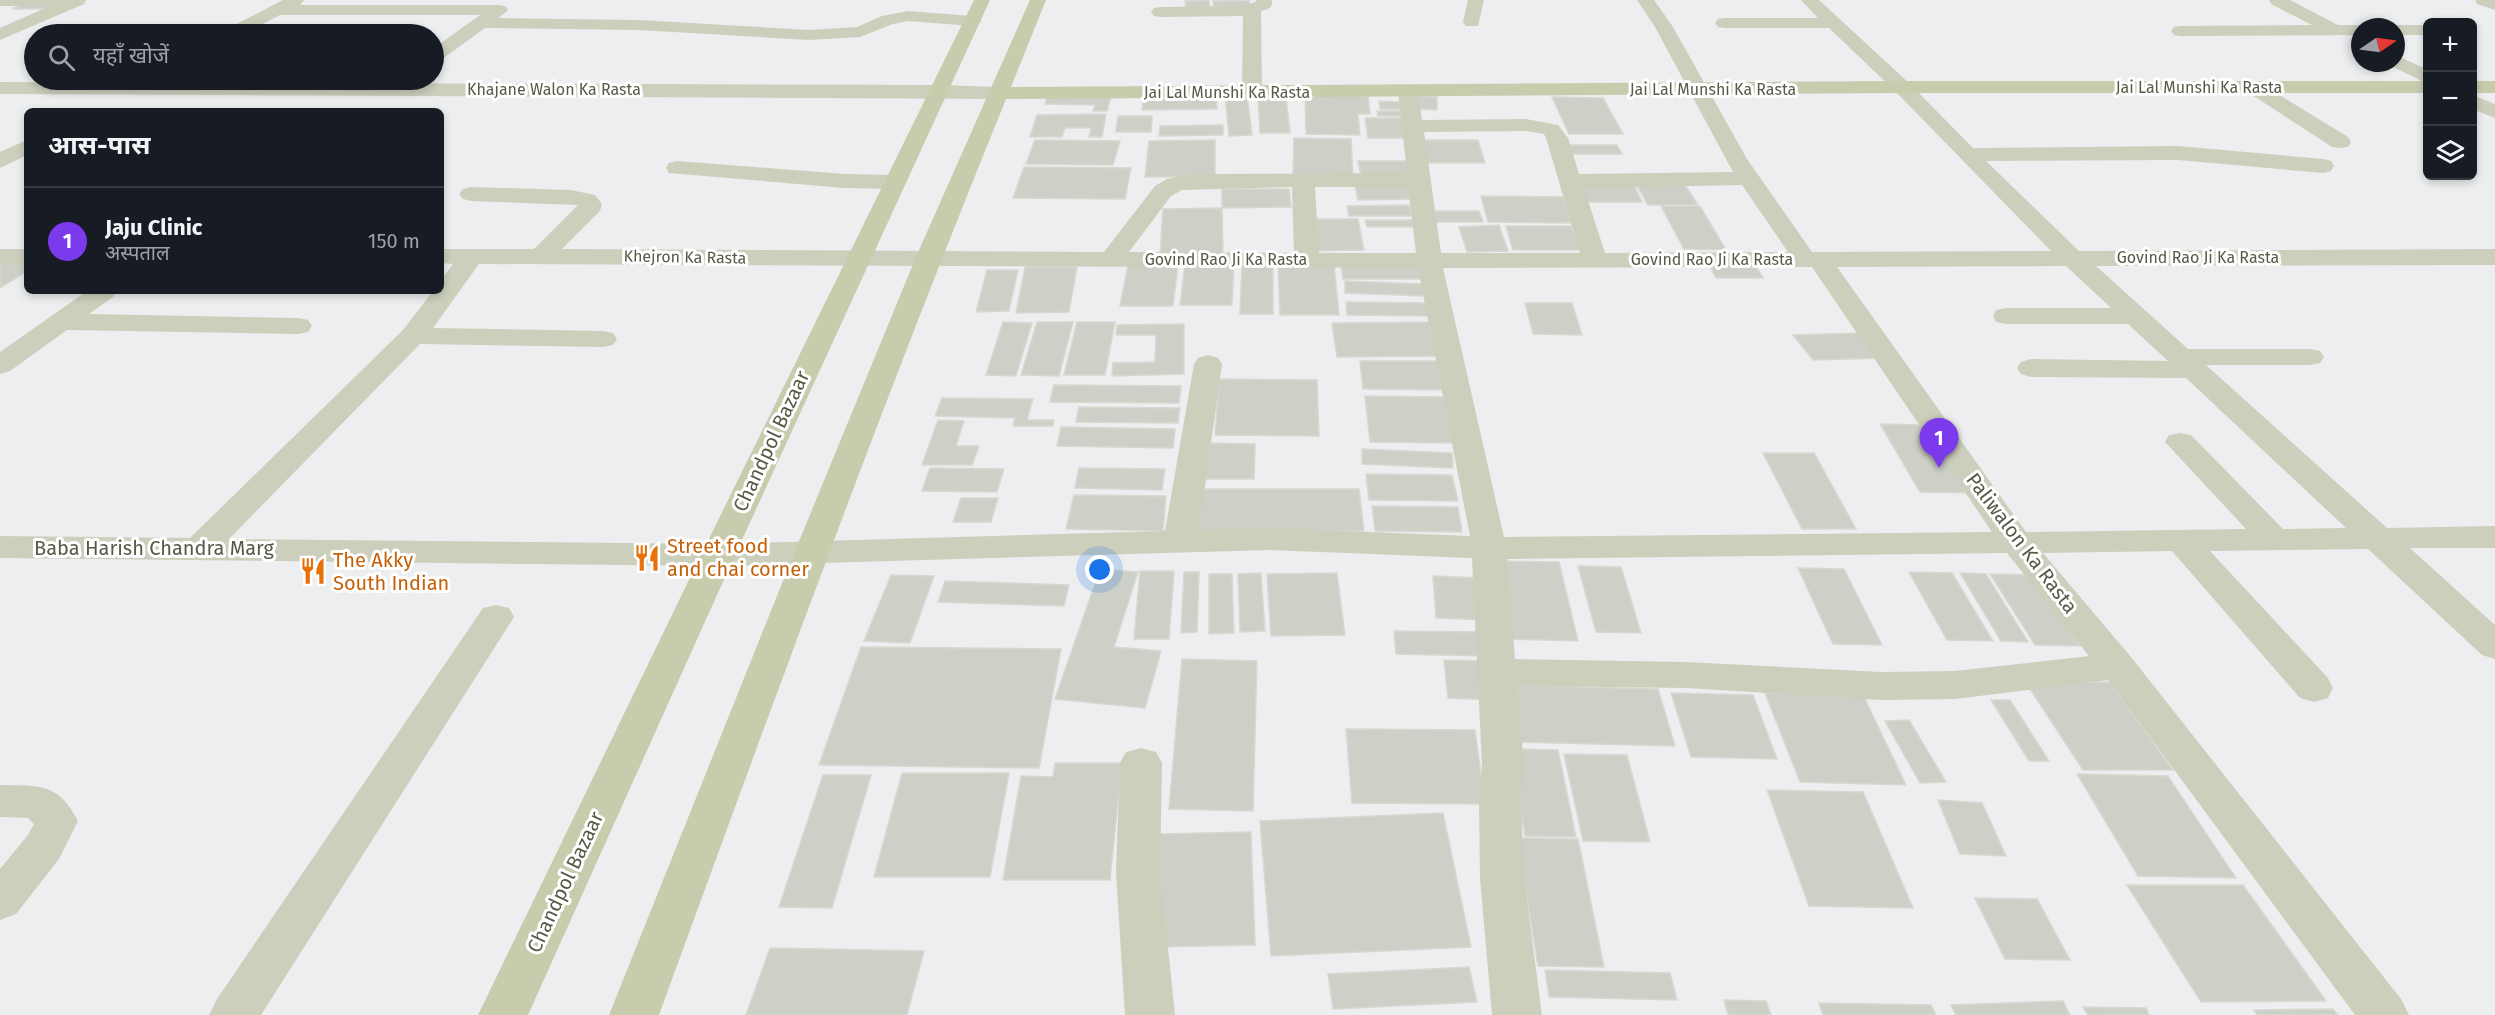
<!DOCTYPE html>
<html lang="hi">
<head>
<meta charset="utf-8">
<style>
  :root { --surface:#171b24; --page:#242831; --text:#f1f3f6; --muted:#9ea1a6; --line:#363941; --accent:#7c3aed }
  body { margin:0; font-family:"Fira Sans","Noto Sans Devanagari",sans-serif; background:var(--page); color:var(--text) }
  .controls { position:absolute; right:18px; top:18px; display:grid; overflow:hidden; border-radius:9px; box-shadow:0 3px 9px #0003 }
  .controls button { width:54px; height:54px; display:grid; place-items:center; padding:0; border:0; border-bottom:2px solid var(--line); background:var(--surface); color:var(--text); font:30px sans-serif }
  .compass { position:absolute; left:2351px; top:18px; width:54px; height:54px; border-radius:50%; background:var(--surface); box-shadow:0 3px 9px #0003; rotate:77deg }
  .you { position:absolute; left:1100px; top:570px; width:21px; height:21px; margin:-15px; border:4px solid #fff; border-radius:50%; background:#1a73e8; box-shadow:0 0 0 9px #1a73e833 }
  .badge { display:grid; place-items:center; width:39px; height:39px; border-radius:50%; background:var(--accent); color:#fff; font-size:20px; font-weight:700 }
  .pin { position:absolute; translate:-50% -50px; filter:drop-shadow(0 2px 3px #0008) }
  .pin::after { content:''; position:absolute; top:32px; width:21px; height:18px; background:inherit; clip-path:polygon(0 0,100% 0,50% 100%) }
  .list { margin:0; padding:0; list-style:none }
  h2 { display:flex; justify-content:space-between; align-items:center; height:78px; margin:0; padding:0 24px; font-size:26px }
  h2 small { font-size:20px; font-weight:400; color:var(--muted) }
  .list li { display:grid; grid-template-columns:39px 1fr auto; gap:18px; align-items:center; box-sizing:border-box; height:108px; padding:0 24px; border-top:2px solid var(--line) }
  .list b { display:block; font-size:22px; white-space:nowrap }
  .list p { margin:0; font-size:20px; white-space:nowrap; color:var(--muted) }
  .list em { font-size:20px; font-style:normal; color:var(--muted) }
  .icon { flex:none; width:33px; height:33px; fill:none; stroke:currentColor; stroke-width:2; stroke-linecap:round; stroke-linejoin:round }
  .map { position:relative; flex:none; width:2495px; height:1015px; overflow:hidden }
  .search { position:absolute; background:var(--surface); box-shadow:0 3px 9px #0003; left:24px; top:24px; width:420px; height:66px; display:flex; align-items:center; gap:15px; box-sizing:border-box; padding:0 21px; border-radius:33px; color:var(--muted); font-size:22px }
  .panel { position:absolute; background:var(--surface); box-shadow:0 3px 9px #0003; left:24px; top:108px; width:420px; height:186px; border-radius:9px }
  .map>svg:first-child { display:block }
  .building { fill:#cdd0c7; stroke:#d6d9d1; stroke-width:1.5 }
  .lines { fill:none; stroke-linecap:round; stroke-linejoin:round }
  .minor { fill:#cdcfbd; fill-rule:evenodd }
  .major { fill:#c7ccad; fill-rule:evenodd }
  .labels { text-anchor:middle; dominant-baseline:central; stroke-width:6; stroke-linejoin:round; paint-order:stroke }
  .far-street-label { font-size:16px; fill:#575a45; stroke:#fff }
  .street-label { font-size:20px; fill:#575a45; stroke:#fff }
  .food-label { font-size:20px; fill:#c56008; stroke:#fff; text-anchor:start }
</style>
</head>
<body>
<div class="map">
<svg width="2495" height="1015" viewBox="0 0 2495 1015">
  <rect width="100%" height="100%" fill="#edeef0"/>
  <g class="building">
    <polygon points="1209,0 1210,8 1186,9 1185,1"/>
    <polygon points="1249,0 1250,7 1214,7 1213,1"/>
    <polygon points="28,2 66,2 50,9 12,9"/>
    <polygon points="1225,95 1247,95 1252,135 1229,136"/>
    <polygon points="1305,95 1368,95 1370,114 1358,114 1360,135 1306,134"/>
    <polygon points="1048,96 1111,97 1107,111 1093,111 1095,105 1045,104"/>
    <polygon points="1286,96 1290,133 1260,133 1258,97"/>
    <polygon points="1415,96 1437,97 1437,110 1415,109"/>
    <polygon points="1216,97 1217,109 1142,110 1143,98"/>
    <polygon points="1552,97 1603,98 1623,134 1569,134"/>
    <polygon points="1379,101 1400,102 1401,109 1380,109"/>
    <polygon points="1377,111 1404,111 1405,116 1378,116"/>
    <polygon points="1106,114 1102,137 1089,137 1091,128 1065,128 1062,137 1030,137 1037,115"/>
    <polygon points="1118,116 1152,116 1151,132 1116,132"/>
    <polygon points="1365,118 1405,118 1409,138 1368,138"/>
    <polygon points="1223,125 1223,135 1159,136 1160,126"/>
    <polygon points="1294,138 1351,139 1353,178 1293,177"/>
    <polygon points="1035,140 1120,141 1113,165 1026,164"/>
    <polygon points="1215,140 1215,177 1145,177 1149,141"/>
    <polygon points="1416,140 1478,140 1485,163 1421,163"/>
    <polygon points="1562,145 1617,145 1622,154 1565,154"/>
    <polygon points="1358,161 1412,161 1416,175 1361,175"/>
    <polygon points="1024,167 1131,168 1125,199 1013,198"/>
    <polygon points="1635,182 1683,182 1698,205 1648,205"/>
    <polygon points="1411,185 1415,199 1358,200 1355,186"/>
    <polygon points="1576,185 1634,185 1642,202 1583,202"/>
    <polygon points="1222,189 1289,189 1291,207 1222,208"/>
    <polygon points="1481,196 1563,197 1572,223 1488,222"/>
    <polygon points="1409,205 1412,216 1349,216 1347,206"/>
    <polygon points="1661,206 1700,206 1726,250 1684,249"/>
    <polygon points="1222,208 1223,255 1160,256 1163,209"/>
    <polygon points="1427,211 1479,211 1483,222 1430,222"/>
    <polygon points="1306,219 1358,219 1364,250 1310,251"/>
    <polygon points="1365,220 1414,220 1416,227 1367,227"/>
    <polygon points="1499,225 1508,251 1467,252 1459,227"/>
    <polygon points="1506,226 1571,226 1581,250 1513,250"/>
    <polygon points="0,261 27,261 27,271 0,288"/>
    <polygon points="1708,263 1754,263 1763,278 1716,278"/>
    <polygon points="1185,264 1234,265 1232,305 1180,305"/>
    <polygon points="1278,264 1334,264 1339,315 1280,315"/>
    <polygon points="1341,264 1420,265 1422,279 1343,279"/>
    <polygon points="1128,265 1178,265 1173,306 1120,306"/>
    <polygon points="1242,265 1273,265 1273,314 1240,314"/>
    <polygon points="1025,267 1077,267 1069,312 1016,313"/>
    <polygon points="987,270 1018,270 1009,311 976,312"/>
    <polygon points="1345,281 1423,284 1424,296 1345,293"/>
    <polygon points="1346,302 1429,303 1431,316 1347,315"/>
    <polygon points="1525,303 1572,303 1582,335 1533,334"/>
    <polygon points="1003,322 1032,323 1016,376 986,375"/>
    <polygon points="1037,322 1073,322 1059,376 1021,375"/>
    <polygon points="1077,322 1115,322 1105,375 1064,375"/>
    <polygon points="1431,322 1440,356 1337,357 1332,323"/>
    <polygon points="1184,324 1184,374 1112,376 1113,363 1155,362 1156,335 1116,335 1117,325"/>
    <polygon points="1862,333 1883,358 1813,360 1793,335"/>
    <polygon points="1360,361 1442,361 1447,390 1363,389"/>
    <polygon points="1219,379 1317,380 1319,436 1215,435"/>
    <polygon points="1054,385 1181,386 1179,403 1050,402"/>
    <polygon points="1365,396 1444,397 1453,443 1370,442"/>
    <polygon points="942,398 1033,399 1027,420 1054,420 1053,426 1013,426 1015,418 935,416"/>
    <polygon points="1079,407 1180,408 1178,423 1076,422"/>
    <polygon points="938,420 964,421 956,446 979,446 972,465 922,465"/>
    <polygon points="1880,424 1927,425 1971,493 1920,492"/>
    <polygon points="1061,427 1175,429 1173,448 1057,446"/>
    <polygon points="1209,443 1255,444 1254,479 1206,479"/>
    <polygon points="1362,449 1452,453 1453,468 1362,464"/>
    <polygon points="1763,453 1814,453 1856,529 1802,529"/>
    <polygon points="930,468 1004,469 997,492 922,491"/>
    <polygon points="1079,468 1165,469 1162,490 1075,488"/>
    <polygon points="1366,474 1452,475 1458,501 1369,500"/>
    <polygon points="1193,489 1359,489 1364,531 1191,531"/>
    <polygon points="1074,495 1166,496 1163,531 1066,529"/>
    <polygon points="961,498 998,498 991,522 953,522"/>
    <polygon points="1372,506 1458,507 1462,532 1375,531"/>
    <polygon points="1492,561 1559,562 1578,641 1507,639"/>
    <polygon points="1578,566 1621,567 1641,633 1596,632"/>
    <polygon points="1798,568 1844,569 1882,645 1833,644"/>
    <polygon points="1100,569 1138,572 1114,647 1161,651 1145,708 1055,699"/>
    <polygon points="1140,571 1174,571 1169,639 1134,639"/>
    <polygon points="1184,572 1199,572 1197,632 1181,633"/>
    <polygon points="1909,572 1952,573 1993,641 1947,640"/>
    <polygon points="1261,573 1265,631 1240,632 1238,574"/>
    <polygon points="1337,573 1345,635 1271,636 1267,574"/>
    <polygon points="1960,573 1986,574 2028,642 2001,641"/>
    <polygon points="1209,574 1232,574 1234,633 1209,634"/>
    <polygon points="1990,574 2032,575 2080,646 2035,645"/>
    <polygon points="891,575 934,576 910,643 864,641"/>
    <polygon points="1433,576 1481,578 1487,620 1436,618"/>
    <polygon points="945,581 1069,585 1064,606 938,602"/>
    <polygon points="1394,631 1482,632 1486,656 1396,654"/>
    <polygon points="861,647 1061,649 1039,768 819,765"/>
    <polygon points="1182,659 1257,661 1253,811 1169,809"/>
    <polygon points="1444,660 1487,661 1491,700 1448,698"/>
    <polygon points="2110,682 2173,770 2083,770 2026,683"/>
    <polygon points="1504,685 1658,689 1675,746 1515,742"/>
    <polygon points="1671,693 1753,695 1777,759 1691,757"/>
    <polygon points="1765,693 1863,695 1906,785 1800,782"/>
    <polygon points="1991,700 2010,700 2049,761 2029,761"/>
    <polygon points="1909,720 1946,782 1920,783 1885,721"/>
    <polygon points="1346,729 1475,730 1485,804 1352,803"/>
    <polygon points="1510,749 1558,750 1576,837 1525,836"/>
    <polygon points="1564,754 1627,755 1650,842 1583,841"/>
    <polygon points="1055,763 1122,763 1110,880 1003,880 1021,776 1053,777"/>
    <polygon points="902,773 1009,773 990,877 874,877"/>
    <polygon points="2077,774 2168,776 2236,878 2138,876"/>
    <polygon points="823,775 871,775 832,908 779,907"/>
    <polygon points="1767,790 1863,792 1913,908 1809,906"/>
    <polygon points="1938,800 1982,803 2006,856 1960,854"/>
    <polygon points="1443,813 1471,947 1271,956 1260,821"/>
    <polygon points="1251,832 1255,945 1156,947 1159,834"/>
    <polygon points="1517,838 1578,839 1604,967 1538,966"/>
    <polygon points="2127,885 2243,885 2326,1001 2201,1002"/>
    <polygon points="1975,898 2037,899 2070,960 2005,959"/>
    <polygon points="770,948 924,951 907,1015 746,1015"/>
    <polygon points="1469,967 1477,1002 1333,1009 1328,974"/>
    <polygon points="1545,970 1670,973 1677,1000 1549,997"/>
    <polygon points="1724,1000 1766,1001 1771,1015 1728,1015"/>
    <polygon points="2063,1001 2070,1015 1956,1015 1951,1005"/>
    <polygon points="1819,1003 1931,1005 1936,1015 1823,1015"/>
    <polygon points="2083,1007 2146,1008 2149,1015 2088,1015"/>
    <polygon points="2333,1009 2338,1015 2257,1015 2254,1010"/>
  </g>
  <g class="lines">
    <g class="minor">
      <polygon points="0,0 86,0 84,4 0,40 0,28 50,6 0,6"/>
      <polygon points="283,0 304,0 300,5 499,5 505,6 508,10 499,18 639,20 809,30 857,27 882,16 908,11 972,16 978,17 981,21 978,25 972,26 908,21 893,24 860,37 809,40 639,30 485,28 441,60 434,62 434,48 480,15 280,15 244,34 222,34 225,30"/>
      <path d="M1256,0H1272C1273,9 1268,9 1261,11L1262,91L1259,95H1245L1242,91L1243,16L1160,17L1154,16L1151,12L1154,8L1160,7L1241,6L1256,2Z"/>
      <polygon points="1468,0 1484,0 1478,26 1466,26 1463,22"/>
      <path d="M1637,0H1654L1673,27L1747,159L1812,252L2051,251L1895,91L1829,28H1724L1718,27L1715,23L1718,19L1724,18H1818L1801,0H1819L1909,83L1973,148L2178,146L2323,159L2331,161L2334,166L2331,171L2323,173L2178,160L1986,161L2079,251L2495,249V265L2096,266L2188,349H2310L2320,351L2324,357L2320,363L2310,365H2206L2387,528L2495,526V548H2410L2495,625V659L2482,655L2368,549L2210,551L2328,678L2333,688L2328,698L2314,702L2300,698L2172,551L2043,553L2131,657L2401,999L2409,1015H2355L2108,680L1955,699L1881,700L1686,688L1517,686L1524,765L1521,802L1524,878L1542,1015H1492L1480,878L1479,802L1482,765L1472,558L1270,550L718,566L0,558V536L190,538L403,330L433,291H441V280L453,264L441,263V249H534L578,205L471,201L463,199L459,194L463,189L471,187L571,190L595,195L602,204L600,211L562,249L1104,252L1155,186L1167,179L1192,174L1407,173L1398,90L1401,86H1415L1418,90L1422,120L1526,119L1558,125L1568,138L1579,174L1733,172L1655,27ZM1526,131L1544,134L1546,138L1580,253H1441L1424,132ZM1742,185L1788,252L1605,253L1584,188ZM1292,187L1294,253L1129,252L1171,196L1182,190ZM1315,187H1408L1416,253H1319ZM479,264L1418,268L1470,536L1270,528L1199,530L1222,364L1218,358L1208,355L1198,358L1194,364L1165,531L718,544L229,539L420,344L603,347L613,345L617,339L613,333L603,331L433,328ZM2066,266L2111,308H2006L1996,310L1993,316L1996,322L2006,324H2128L2168,361L2031,359L2021,362L2017,368L2021,374L2031,377L2186,378L2346,528L2283,529L2191,435L2180,433L2169,435L2165,442L2246,529L2026,532L1837,267ZM1812,267L1992,532L1504,537L1443,268ZM2007,553L2089,656L1955,671L1881,672L1686,662L1515,659L1507,559Z"/>
      <polygon points="2269,0 2290,0 2338,25 2360,25 2367,27 2360,27 2360,35 2180,36 2174,35 2171,31 2174,27 2180,26 2312,25 2271,4"/>
      <polygon points="2475,0 2495,0 2495,10 2477,4"/>
      <polygon points="2396,25 2428,25 2428,35 2396,35 2396,27 2389,27"/>
      <polygon points="2396,55 2428,70 2428,84 2389,65 2388,63 2396,63"/>
      <polygon points="2253,81 2260,83 2348,137 2351,142 2348,147 2340,148 2332,147 2246,91 2243,87 2246,83"/>
      <polygon points="0,82 938,85 999,87 1006,89 1009,93 1006,97 999,99 0,94"/>
      <polygon points="2472,95 2495,104 2495,118 2472,109"/>
      <polygon points="27,140 27,155 0,168 0,152"/>
      <polygon points="677,161 845,174 895,175 903,177 906,182 903,187 895,189 845,188 669,173 666,168 669,163"/>
      <polygon points="0,249 27,249 27,263 0,265"/>
      <polygon points="87,291 117,291 113,297 89,314 298,318 308,320 312,326 308,332 298,334 67,330 10,371 0,374 0,352"/>
      <polygon points="496,605 509,608 514,617 261,1015 209,1015 217,999 483,608"/>
      <polygon points="1141,748 1156,752 1162,763 1160,872 1175,1015 1125,1015 1116,872 1120,763 1126,752"/>
      <path d="M0,785C39,786 58,782 78,821L59,859L16,914L0,920V869L28,835L34,824L28,818L0,817Z"/>
    </g>
    <g class="major">
      <polygon points="974,0 990,0 735,555 528,1015 478,1015 701,555"/>
      <path d="M1030,0H1046L1011,87L1902,81H2428V93H1902L1006,99C883,401 771,708 659,1015H609L795,551L916,257Z"/>
      <rect x="2472" y="81" width="23" height="12"/>
    </g>
  </g>
  <defs>
    <symbol id="restaurant-bare" viewBox="-9 -9 18 18"><path d="M-5-6h1v4h1v-4h1v4h1v-4h1v5L-1.5 .5V6h-2V.5L-5-1ZM5-6V6H3V1.5H1.5Q1.5-4 5-6Z" fill="#e8710a" stroke="#fff" stroke-width="2.5" paint-order="stroke"/></symbol>
  </defs>
  <g fill-rule="evenodd">
    <use href="#restaurant-bare" x="628" y="539" width="38" height="38"/>
    <use href="#restaurant-bare" x="294" y="552" width="38" height="38"/>
  </g>
  <g class="labels">
    <g class="far-street-label">
      <text x="2199" y="87">Jai Lal Munshi Ka Rasta</text>
      <text x="554" y="89">Khajane Walon Ka Rasta</text>
      <text x="1713" y="89">Jai Lal Munshi Ka Rasta</text>
      <text x="1227" y="92">Jai Lal Munshi Ka Rasta</text>
      <text transform="translate(685 257) rotate(1)">Khejron Ka Rasta</text>
      <text x="2198" y="257">Govind Rao Ji Ka Rasta</text>
      <text x="1226" y="259">Govind Rao Ji Ka Rasta</text>
      <text x="1712" y="259">Govind Rao Ji Ka Rasta</text>
    </g>
    <g class="street-label">
      <text transform="translate(771 441) rotate(-65)">Chandpol Bazaar</text>
      <text transform="translate(2022 543) rotate(53)">Paliwalon Ka Rasta</text>
      <text x="154" y="548">Baba Harish Chandra Marg</text>
      <text transform="translate(565 882) rotate(-65)">Chandpol Bazaar</text>
    </g>
    <g class="food-label">
      <text x="667" y="546">Street food<tspan x="667" dy="23">and chai corner</tspan></text>
      <text x="333" y="560">The Akky<tspan x="333" dy="23">South Indian</tspan></text>
    </g>
  </g>
</svg>
<div class="controls">
<button>+</button>
<button>−</button>
<button><svg class="icon" aria-label="layers" viewBox="0 0 24 24"><path d="M12 4l9 5-9 5-9-5zM3 14l9 5 9-5"/></svg></button>
</div>
<svg class="compass" viewBox="-18 -18 36 36"><path d="M0-13l5 13h-10z" fill="#e53935"/><path d="M0 13l5-13h-10z" fill="#9ea1a6"/></svg>
<div class="you"></div>
<div class="pin badge" style="left:1939px;top:468px">1</div>
<div class="search"><svg class="icon" aria-label="search" viewBox="0 0 24 24"><circle cx="10" cy="10" r="6"/><path d="M15 15l6 6"/></svg>यहाँ खोजें</div>
<section class="panel">
<h2>आस-पास<small></small></h2>
<ul class="list">
<li><span class="badge">1</span><div><b>Jaju Clinic</b><p>अस्पताल</p></div><em>150 m</em></li>
</ul>
</section>
</div>
</body>
</html>
